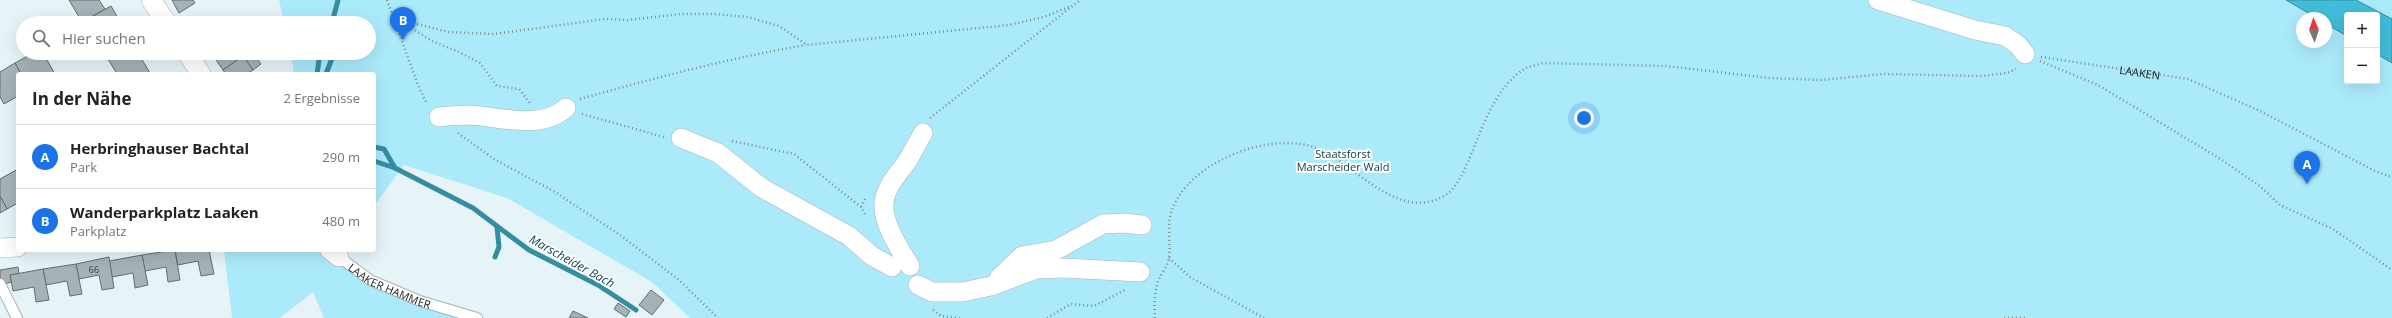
<!DOCTYPE html>
<html lang="de">
<head>
<meta charset="utf-8">
<style>
  :root { --surface:#fff; --page:#f2f2f2; --text:#222; --muted:#767676; --line:#e0e0e0; --accent:#1a73e8 }
  body { margin:0; font-family:"Open Sans",sans-serif; background:var(--page); color:var(--text) }
  .controls { position:absolute; right:12px; top:12px; display:grid; overflow:hidden; border-radius:4px; box-shadow:0 4px 16px #0002 }
  .controls button { width:36px; height:36px; display:grid; place-items:center; padding:0; border:0; border-bottom:1px solid var(--line); background:var(--surface); color:var(--text); font:20px sans-serif }
  .compass { position:absolute; left:2296px; top:12px; width:36px; height:36px; border-radius:50%; background:var(--surface); box-shadow:0 4px 16px #0002; rotate:357deg }
  .you { position:absolute; left:1584px; top:118px; width:14px; height:14px; margin:-10px; border:3px solid #fff; border-radius:50%; background:#1a73e8; box-shadow:0 0 0 6px #1a73e833 }
  .badge { display:grid; place-items:center; width:26px; height:26px; border-radius:50%; background:var(--accent); color:#fff; font-size:13px; font-weight:700 }
  .pin { position:absolute; translate:-50% -33px; filter:drop-shadow(0 1px 2px #0008) }
  .pin::after { content:''; position:absolute; top:21px; width:14px; height:12px; background:inherit; clip-path:polygon(0 0,100% 0,50% 100%) }
  .list { margin:0; padding:0; list-style:none }
  h2 { display:flex; justify-content:space-between; align-items:center; height:52px; margin:0; padding:0 16px; font-size:17px }
  h2 small { font-size:13px; font-weight:400; color:var(--muted) }
  .list li { display:grid; grid-template-columns:26px 1fr auto; gap:12px; align-items:center; box-sizing:border-box; height:64px; padding:0 16px; border-top:1px solid var(--line) }
  .list b { display:block; font-size:15px; white-space:nowrap }
  .list p { margin:0; font-size:13px; white-space:nowrap; color:var(--muted) }
  .list em { font-size:13px; font-style:normal; color:var(--muted) }
  .icon { flex:none; width:22px; height:22px; fill:none; stroke:currentColor; stroke-width:2; stroke-linecap:round; stroke-linejoin:round }
  .map { position:relative; flex:none; width:2392px; height:318px; overflow:hidden }
  .search { position:absolute; background:var(--surface); box-shadow:0 4px 16px #0002; left:16px; top:16px; width:360px; height:44px; display:flex; align-items:center; gap:10px; box-sizing:border-box; padding:0 14px; border-radius:22px; color:var(--muted); font-size:15px }
  .panel { position:absolute; background:var(--surface); box-shadow:0 4px 16px #0002; left:16px; top:72px; width:360px; height:180px; border-radius:4px }
  .map>svg:first-child { display:block }
  .green { fill:#abeafb }
  .water { fill:#42bdd9; stroke:#358da1 }
  .lines { fill:none; stroke-linecap:round; stroke-linejoin:round }
  .stream { stroke:#358da1; stroke-width:5 }
  .building { fill:#a6b2b6; stroke:#626e71 }
  .service-casing { stroke:#a8b4b8; stroke-width:12 }
  .minor-casing { stroke:#a8b4b8; stroke-width:20 }
  .path { stroke:#828b8d; stroke-width:2.5; stroke-dasharray:1 3; stroke-linecap:butt }
  .service { stroke:#fff; stroke-width:10 }
  .minor { stroke:#fff; stroke-width:19 }
  .labels { text-anchor:middle; dominant-baseline:central; stroke-width:4; stroke-linejoin:round; paint-order:stroke }
  .number-label { font-size:9px; fill:#3b4243 }
  .street-label { font-size:11px; fill:#171c1d; stroke:#fff }
  .park-label { font-size:11px; fill:#023c47; stroke:#fff }
  .water-label { font-size:12px; font-style:italic; fill:#114652; stroke:#fff }
</style>
</head>
<body>
<div class="map">
<svg width="2392" height="318" viewBox="0 0 2392 318">
  <rect width="100%" height="100%" fill="#e6f3f7"/>
  <g class="green">
    <polygon points="279,0 2286,0 2317,18 2302,18 2302,42 2326,42 2326,24 2347,36 2347,81 2377,81 2377,54 2392,63 2392,318 690,318 652,282 507,198 404,165 374,206 374,74 294,74 291,53 369,53 369,23 284,23"/>
    <polygon points="2356,0 2392,0 2392,19"/>
    <polygon points="224,250 342,250 335,259 463,318 324,318 313,292 280,318 232,318"/>
  </g>
  <polygon class="water" points="2286,0 2356,0 2392,19 2392,63 2377,54 2377,15 2347,15 2347,36 2326,24 2326,18 2317,18"/>
  <g class="lines">
    <g class="stream">
      <polyline points="332,23 338,0"/>
      <polyline points="317,74 320,53"/>
      <polyline points="326,74 334,53"/>
      <polyline points="374,147 384,149 395,168"/>
      <polyline points="374,161 395,168 473,208 529,250 598,285 636,310"/>
      <polyline points="495,257 499,247 497,227"/>
    </g>
  </g>
  <g class="building">
    <polygon points="69,0 99,0 105,9 82,22"/>
    <polygon points="172,0 193,0 195,3 179,13"/>
    <polygon points="111,6 121,23 87,23 86,20"/>
    <polygon points="33,53 43,53 55,74 21,74 15,63"/>
    <polygon points="107,53 138,53 150,73 117,74 105,54"/>
    <polygon points="220,53 241,53 243,56 223,70 214,57"/>
    <polygon points="248,53 253,53 261,64 253,70 243,56"/>
    <polygon points="243,56 253,70 247,74 226,74 223,70"/>
    <polygon points="15,63 21,74 18,74 18,96 4,104 0,97 0,72"/>
    <polygon points="18,169 18,203 7,209 0,196 0,179"/>
    <polygon points="0,196 7,209 0,213"/>
    <polygon points="175,250 180,280 168,282 166,267 145,271 142,255"/>
    <polygon points="175,250 209,250 214,274 201,276 198,261 178,265"/>
    <polygon points="142,255 148,285 135,288 133,273 112,277 109,261"/>
    <polygon points="109,257 114,288 102,290 99,275 79,279 76,264"/>
    <polygon points="76,264 82,294 70,296 67,281 46,285 43,269"/>
    <polygon points="18,267 19,274 10,275 12,282 4,284 0,277 0,270"/>
    <polygon points="43,269 49,300 36,302 34,287 13,291 10,275"/>
    <polygon points="651,290 664,300 652,315 639,305"/>
    <polygon points="618,303 630,311 626,317 614,309"/>
    <polygon points="573,311 588,318 569,318"/>
  </g>
  <g class="lines">
    <defs>
      <g id="service">
        <path id="s2" d="M339,257L370,280L420,301L477,318"/>
        <polyline points="0,284 17,318"/>
      </g>
      <g id="minor">
        <polyline points="151,0 167,23"/>
        <polyline points="1878,0 1975,30 2005,36 2018,45 2025,54"/>
        <polyline points="187,53 201,74"/>
        <path d="M439,117C448,116 458,115 467,115C500,116 539,131 566,108"/>
        <polyline points="681,138 718,153 762,188 849,236 872,256 892,267"/>
        <polyline points="0,248 18,247"/>
        <polyline points="330,250 339,257"/>
        <path d="M910,266C899,248 879,219 885,197C889,182 900,172 908,160C913,151 918,142 923,133"/>
        <polyline points="999,278 1022,256 1056,250 1103,224 1124,223 1142,225"/>
        <polyline points="918,285 932,292 962,292 991,286 1036,269 1064,268 1140,272"/>
      </g>
    </defs>
    <use href="#service" class="service-casing"/>
    <use href="#minor" class="minor-casing"/>
    <g class="path">
      <polyline points="387,0 418,85 427,104"/>
      <polyline points="394,18 448,32 494,34 605,19 628,20 680,14 714,14 748,17 779,26 807,45 1009,25 1044,17 1071,6"/>
      <polyline points="398,20 432,41 459,52 480,63 497,86 519,89 530,103"/>
      <path id="s1" d="M2041,57L2188,79L2262,112L2377,172L2392,177"/>
      <polyline points="2040,61 2098,85 2222,160 2261,187 2280,205 2333,229 2392,270"/>
      <path d="M580,99C655,78 729,58 806,45"/>
      <polyline points="582,114 664,137"/>
      <polyline points="930,118 1080,0"/>
      <polyline points="458,133 494,159 555,192 620,235 679,280 718,318"/>
      <polyline points="732,141 794,154 861,207 866,216"/>
      <polyline points="861,207 866,197"/>
      <polyline points="1169,258 1190,277 1264,318"/>
      <polyline points="933,310 941,316 960,318"/>
      <polyline points="1047,318 1071,304 1094,306 1127,289"/>
      <path d="M1155,318C1154,305 1154,292 1159,279C1162,273 1168,265 1169,258C1171,243 1167,227 1171,213C1186,164 1264,133 1310,146C1351,157 1393,222 1442,197C1455,191 1462,175 1468,162C1481,131 1495,86 1526,68C1531,66 1538,65 1543,63L1666,66L1770,78L1821,80L1883,74L1981,76L2007,73L2016,69"/>
      <polyline points="2004,318 2027,318"/>
    </g>
    <use href="#service" class="service"/>
    <use href="#minor" class="minor"/>
  </g>
  <g class="labels">
    <g class="number-label">
      <text x="94" y="269">66</text>
    </g>
    <g class="street-label">
      <text stroke="none"><textPath href="#s1" startOffset="100">LAAKEN</textPath></text>
      <text stroke="none"><textPath href="#s2" startOffset="59">LAAKER HAMMER</textPath></text>
    </g>
    <g class="park-label">
      <text x="1343" y="153">Staatsforst<tspan x="1343" dy="13">Marscheider Wald</tspan></text>
    </g>
    <g class="water-label">
      <text transform="translate(572 261) rotate(29)">Marscheider Bach</text>
    </g>
  </g>
</svg>
<div class="controls">
<button>+</button>
<button>−</button>
</div>
<svg class="compass" viewBox="-18 -18 36 36"><path d="M0-13l5 13h-10z" fill="#e53935"/><path d="M0 13l5-13h-10z" fill="#767676"/></svg>
<div class="you"></div>
<div class="pin badge" style="left:2307px;top:184px">A</div>
<div class="pin badge" style="left:403px;top:40px">B</div>
<div class="search"><svg class="icon" aria-label="search" viewBox="0 0 24 24"><circle cx="10" cy="10" r="6"/><path d="M15 15l6 6"/></svg>Hier suchen</div>
<section class="panel">
<h2>In der Nähe<small>2 Ergebnisse</small></h2>
<ul class="list">
<li><span class="badge">A</span><div><b>Herbringhauser Bachtal</b><p>Park</p></div><em>290 m</em></li>
<li><span class="badge">B</span><div><b>Wanderparkplatz Laaken</b><p>Parkplatz</p></div><em>480 m</em></li>
</ul>
</section>
</div>
</body>
</html>
